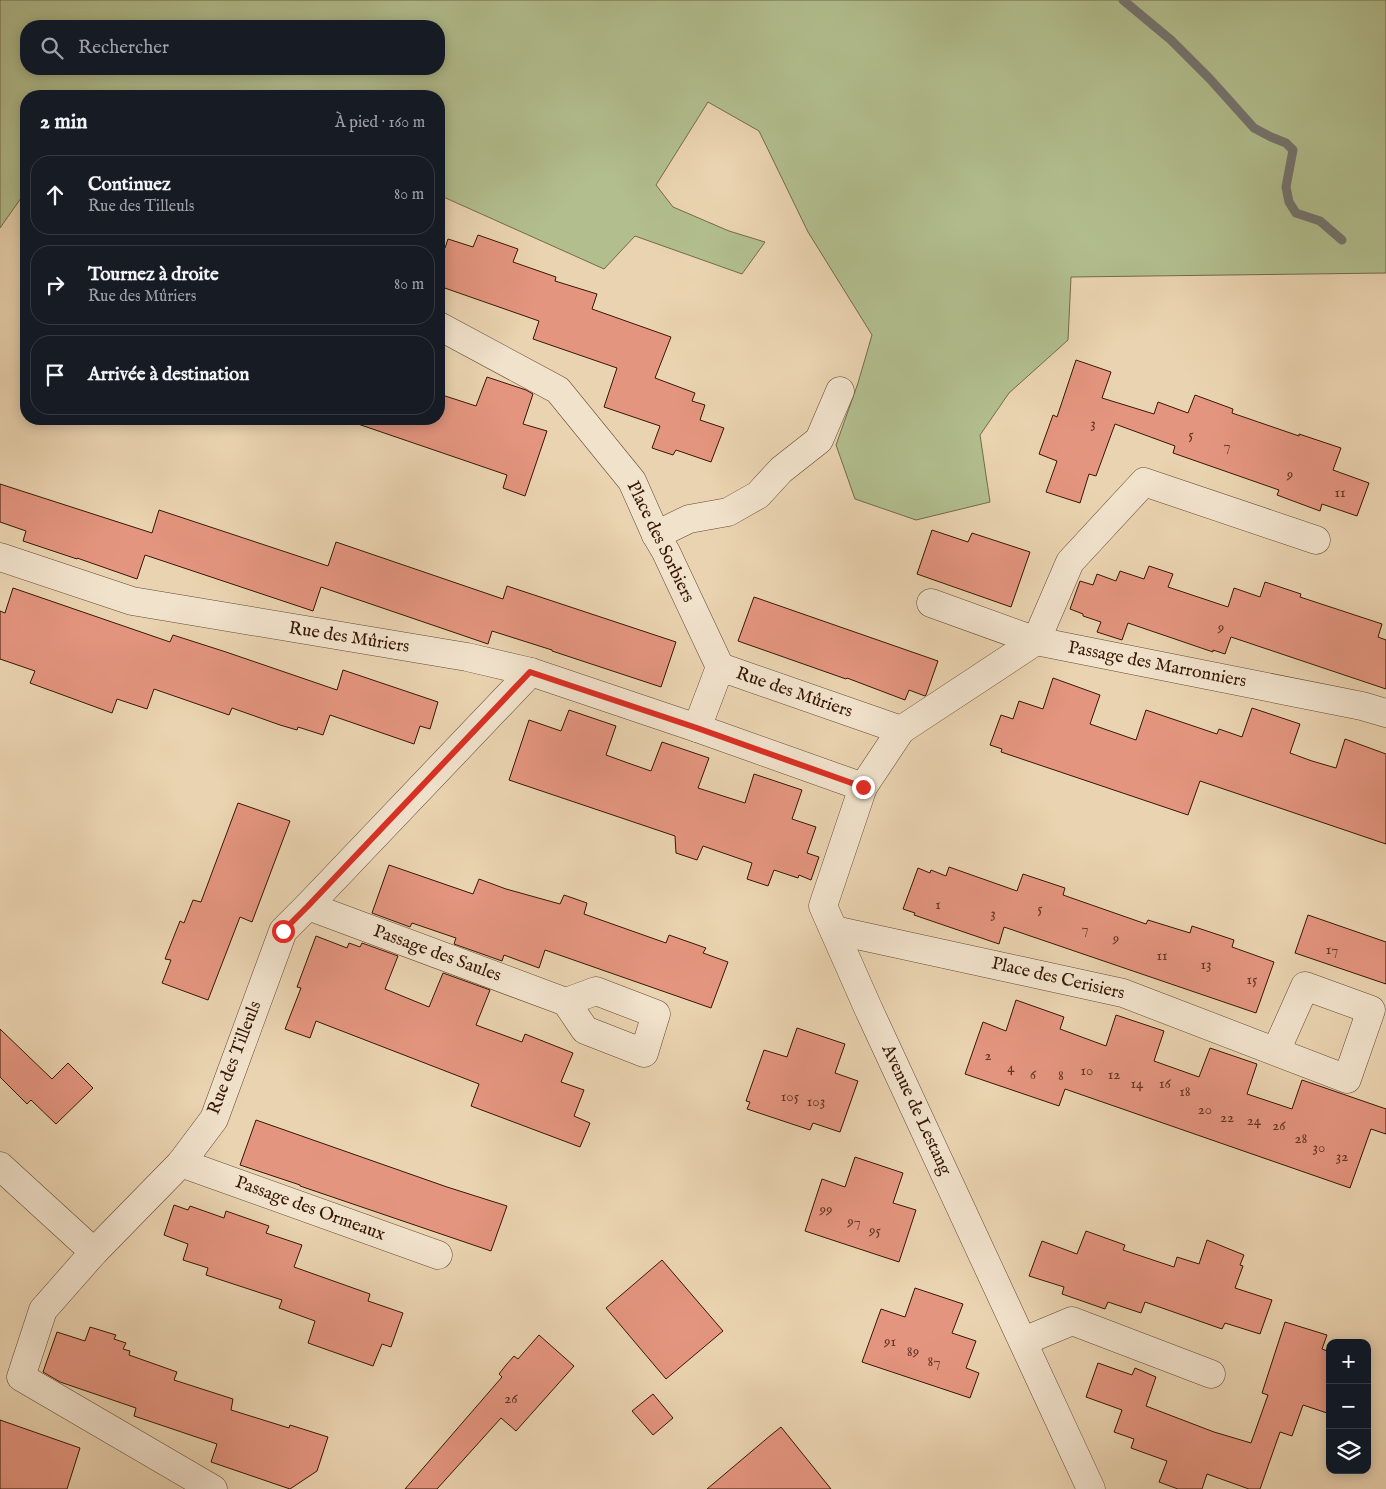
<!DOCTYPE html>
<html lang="fr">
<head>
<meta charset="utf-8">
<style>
  :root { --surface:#171b24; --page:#242831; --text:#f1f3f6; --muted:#9ea1a6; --line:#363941 }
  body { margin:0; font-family:"IM FELL English",serif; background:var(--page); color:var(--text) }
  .controls { position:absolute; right:15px; bottom:15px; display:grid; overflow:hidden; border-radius:10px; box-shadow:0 2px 12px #0003 }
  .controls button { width:45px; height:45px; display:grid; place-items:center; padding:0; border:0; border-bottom:1px solid var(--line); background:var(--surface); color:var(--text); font:25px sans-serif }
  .stop { position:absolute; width:15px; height:15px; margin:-11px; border:4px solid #d93025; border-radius:50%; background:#fff }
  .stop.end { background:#d93025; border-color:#fff; box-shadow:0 1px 5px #0008 }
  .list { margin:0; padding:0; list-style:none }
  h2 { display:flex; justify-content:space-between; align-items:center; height:65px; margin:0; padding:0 20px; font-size:21px }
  h2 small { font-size:16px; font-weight:400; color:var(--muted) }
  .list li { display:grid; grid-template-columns:32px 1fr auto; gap:15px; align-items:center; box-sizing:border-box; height:80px; margin:0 10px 10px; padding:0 10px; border:1px solid var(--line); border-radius:20px }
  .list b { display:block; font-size:19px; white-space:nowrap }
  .list p { margin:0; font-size:16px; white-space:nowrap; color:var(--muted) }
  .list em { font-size:16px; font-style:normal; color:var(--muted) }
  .icon { flex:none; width:28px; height:28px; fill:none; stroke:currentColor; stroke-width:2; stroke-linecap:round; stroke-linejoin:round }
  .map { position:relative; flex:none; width:1386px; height:1489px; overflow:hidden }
  .search { position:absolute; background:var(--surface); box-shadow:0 2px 12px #0003; left:20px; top:20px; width:425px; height:55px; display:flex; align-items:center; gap:12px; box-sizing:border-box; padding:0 18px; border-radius:20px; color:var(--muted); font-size:19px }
  .panel { position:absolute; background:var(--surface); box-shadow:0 2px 12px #0003; left:20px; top:90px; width:425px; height:335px; border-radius:20px }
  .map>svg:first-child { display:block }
  .green { fill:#b2be8e; stroke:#746a49; fill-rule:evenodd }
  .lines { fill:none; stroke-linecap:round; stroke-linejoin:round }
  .stream { stroke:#757570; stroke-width:9 }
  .building { fill:#e4957f; stroke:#371704 }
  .minor-casing { stroke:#64462f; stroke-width:29 }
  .minor { stroke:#f1e2cc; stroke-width:28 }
  .route { stroke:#d93025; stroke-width:6 }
  .labels { text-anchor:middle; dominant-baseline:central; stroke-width:4.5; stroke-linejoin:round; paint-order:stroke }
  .number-label { font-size:15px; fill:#623623 }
  .street-label { font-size:18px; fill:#371704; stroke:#f1e2cc }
</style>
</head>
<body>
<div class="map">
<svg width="1386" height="1489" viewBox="0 0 1386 1489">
  <rect width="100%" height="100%" fill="#ead3b0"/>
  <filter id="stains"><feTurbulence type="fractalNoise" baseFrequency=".004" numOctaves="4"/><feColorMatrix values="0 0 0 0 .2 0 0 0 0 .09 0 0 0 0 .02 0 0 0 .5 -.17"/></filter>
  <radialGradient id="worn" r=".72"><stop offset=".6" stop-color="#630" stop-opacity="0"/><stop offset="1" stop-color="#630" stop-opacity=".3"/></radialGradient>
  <path class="green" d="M0,0H1386V273L1071,277L1068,340L1009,393L980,435L990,502L916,520L855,499L836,445L858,383L872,335L808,232L759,131L708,102L656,185L673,207L729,231L765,242L742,274L635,236L604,269L439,195V96H26V191L0,228ZM26,26H439V69H26Z"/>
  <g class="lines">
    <polyline class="stream" points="1123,0 1171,40 1210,79 1254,128 1271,137 1286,143 1293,150 1286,187 1289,202 1296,213 1320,221 1342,240"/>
  </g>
  <g class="building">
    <polygon points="478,235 518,249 513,262 556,277 555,281 597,294 592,309 671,337 655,378 695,393 692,401 705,405 700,420 724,428 711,462 676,450 673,455 652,448 660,426 604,407 617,368 533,339 539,321 439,286 439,246 445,248 448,239 473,247"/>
    <polygon points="1076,360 1111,372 1102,398 1154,414 1158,402 1188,413 1195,395 1233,409 1232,413 1299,436 1299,434 1341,448 1333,470 1369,483 1357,516 1322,504 1320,511 1277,495 1279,490 1173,453 1175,446 1115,424 1096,476 1089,474 1080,503 1046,492 1057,461 1039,454 1053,415 1057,417"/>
    <polygon points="487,377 526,390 533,394 523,424 547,431 525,496 503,488 507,475 355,423 356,419 439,419 439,394 476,406"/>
    <polygon points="0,484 152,533 159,510 328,566 336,542 503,599 507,586 676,642 661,687 552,651 552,650 492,631 488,644 321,587 313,611 145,555 137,579 77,558 77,559 23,541 26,531 0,522"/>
    <polygon points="932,530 968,542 972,533 1030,552 1011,607 917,574"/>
    <polygon points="1149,566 1173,574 1168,587 1228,607 1234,588 1260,597 1265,582 1301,594 1300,597 1382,624 1378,637 1386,640 1386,689 1231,637 1225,654 1213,650 1213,652 1128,623 1122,640 1097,632 1101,622 1083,616 1083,614 1070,609 1080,581 1093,585 1097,574 1116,581 1120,571 1144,579"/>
    <polygon points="13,588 170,642 173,635 226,652 337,690 343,670 438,702 430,729 420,726 414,744 330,715 323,735 298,727 297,730 280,725 232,708 229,715 154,689 147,709 117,699 112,713 30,683 35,671 0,659 0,611 5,613"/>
    <polygon points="754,597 938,661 926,695 925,696 909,690 905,700 847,678 846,679 738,641"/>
    <polygon points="1053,678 1100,695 1090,724 1136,740 1146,710 1217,734 1219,729 1242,737 1252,708 1300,724 1290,753 1312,761 1336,768 1345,739 1386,754 1386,844 1200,781 1188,815 1001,752 1002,749 990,745 1001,715 1013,719 1019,701 1043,709"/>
    <polygon points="569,710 616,726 606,755 628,763 651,771 662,742 709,758 698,788 745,803 754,774 802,790 792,819 816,827 807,853 819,857 811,880 799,875 798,878 774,870 768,886 747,879 752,863 703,846 697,860 676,853 675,836 509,780 529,720 561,731"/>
    <polygon points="238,803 290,821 252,922 240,917 208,1000 162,983 171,960 165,959 180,921 184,923 193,900 201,902"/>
    <polygon points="389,865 473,894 479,879 506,889 560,904 564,895 587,903 584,914 666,943 669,935 706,948 703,953 728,962 711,1008 545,950 539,968 504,955 502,961 454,944 456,938 412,923 410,927 372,913"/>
    <polygon points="949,867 1017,891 1023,874 1065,888 1063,895 1146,924 1148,920 1190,933 1192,926 1234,940 1232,947 1274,962 1256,1013 1004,927 999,944 914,915 915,913 903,909 918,868 930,873 931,870 946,876"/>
    <polygon points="1308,915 1386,942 1386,984 1295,953"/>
    <polygon points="316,936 347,948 349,943 360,947 362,943 398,956 385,989 429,1007 443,973 490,990 476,1025 522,1042 525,1034 573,1053 561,1082 584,1090 574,1116 590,1123 580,1147 471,1106 479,1084 316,1021 310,1038 285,1029 301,988 297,987"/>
    <polygon points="1016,1000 1064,1017 1060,1029 1106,1046 1116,1015 1164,1031 1154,1061 1199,1077 1210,1048 1257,1064 1247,1094 1292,1109 1302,1080 1386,1109 1386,1134 1371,1129 1350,1188 1065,1089 1059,1106 965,1074 983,1022 1006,1031"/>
    <polygon points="797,1028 845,1044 835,1073 858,1081 840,1132 813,1123 810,1130 747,1109 750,1102 746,1101 764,1050 787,1057"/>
    <polygon points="0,1029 52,1079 68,1063 93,1088 56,1124 31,1100 27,1104 0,1077"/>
    <polygon points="256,1120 447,1187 507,1206 491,1251 300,1186 300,1185 240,1165"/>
    <polygon points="855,1157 903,1173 893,1203 916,1210 899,1262 805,1231 822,1179 845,1187"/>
    <polygon points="174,1205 188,1210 190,1206 224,1218 226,1211 269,1226 266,1233 302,1245 294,1267 370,1294 368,1301 403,1313 391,1347 382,1344 373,1366 308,1343 315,1321 279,1308 282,1300 206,1275 208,1268 183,1260 188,1244 164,1235"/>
    <polygon points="1086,1231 1125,1245 1123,1250 1174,1267 1177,1257 1199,1264 1207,1240 1244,1255 1240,1265 1243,1266 1235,1288 1272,1300 1260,1334 1225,1323 1222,1329 1145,1302 1141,1313 1108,1302 1105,1309 1062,1294 1064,1287 1029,1276 1042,1241 1077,1254"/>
    <polygon points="662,1260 723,1331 666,1379 606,1308"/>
    <polygon points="915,1288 963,1304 952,1333 976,1341 966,1368 979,1373 970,1398 862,1362 881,1309 905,1317"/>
    <polygon points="1285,1322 1327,1335 1322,1349 1330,1352 1330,1414 1303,1405 1292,1436 1280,1432 1260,1489 1249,1489 1207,1474 1202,1489 1178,1489 1159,1482 1167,1461 1131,1448 1134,1439 1114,1432 1122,1410 1086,1397 1098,1363 1132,1375 1135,1368 1156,1377 1146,1406 1214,1432 1251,1443 1268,1395 1262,1393"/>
    <polygon points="90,1327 116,1335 114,1339 126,1343 123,1349 130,1351 129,1355 177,1372 174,1380 233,1399 231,1410 289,1428 290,1425 328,1437 317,1471 290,1489 211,1462 217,1444 134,1416 136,1408 60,1382 43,1372 57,1332 85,1341"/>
    <polygon points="539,1335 574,1366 516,1431 501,1418 437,1489 405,1489 502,1377 499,1374 506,1365 514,1356 518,1359"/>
    <polygon points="653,1394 673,1418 653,1435 632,1411"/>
    <polygon points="0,1420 80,1448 67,1489 0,1489"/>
    <polygon points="781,1427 831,1489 707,1489 771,1435"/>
  </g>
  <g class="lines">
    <defs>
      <g id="minor">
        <polyline points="439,326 558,390 632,481 656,535 666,552 720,667"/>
        <polyline points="656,535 689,519 728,512 758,495 781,470 819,440 840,391"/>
        <polyline points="0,557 132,601 467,657 531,672 697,728 863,787"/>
        <polyline points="931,603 1036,641 1362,706 1386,713"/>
        <polyline points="697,728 720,667 901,730"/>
        <polyline points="308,906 566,1002 585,1030 644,1053 656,1014 596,991 566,1002"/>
        <polyline points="834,930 1123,993 1347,1079 1371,1010 1305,986 1276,1051"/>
        <polyline points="181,1163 438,1255"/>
        <polyline points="0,1166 94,1252"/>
        <polyline points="1024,1341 1072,1321 1211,1374"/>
        <polyline points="213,1489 21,1377 43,1310 94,1252 181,1163 214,1119 283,931 308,906 531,672"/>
        <polyline points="1091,1489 868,1008 823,906 863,787 901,730 1036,641 1070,562 1144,482 1316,540"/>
      </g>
    </defs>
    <use href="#minor" class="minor-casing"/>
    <use href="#minor" class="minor"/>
  </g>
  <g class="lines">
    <polyline class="route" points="283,931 308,906 530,672 697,728 863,787"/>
  </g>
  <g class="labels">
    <g class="number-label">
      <text x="1093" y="423">3</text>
      <text x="1191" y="434">5</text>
      <text x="1227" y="445">7</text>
      <text x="1290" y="474">9</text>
      <text x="1340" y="492">11</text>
      <text x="1221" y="627">9</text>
      <text x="938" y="904">1</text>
      <text x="1040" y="908">5</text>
      <text x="993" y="913">3</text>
      <text x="1085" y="928">7</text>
      <text x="1116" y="938">9</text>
      <text x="1332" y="949">17</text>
      <text x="1162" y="955">11</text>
      <text x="1206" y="964">13</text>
      <text x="1252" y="979">15</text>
      <text x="988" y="1055">2</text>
      <text x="1011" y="1067">4</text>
      <text x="1087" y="1070">10</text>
      <text x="1033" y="1074">6</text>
      <text x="1114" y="1074">12</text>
      <text x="1061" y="1075">8</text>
      <text x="1137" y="1083">14</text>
      <text x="1165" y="1083">16</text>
      <text x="1185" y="1091">18</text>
      <text x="790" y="1096">105</text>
      <text x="816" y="1101">103</text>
      <text x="1205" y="1109">20</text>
      <text x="1227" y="1117">22</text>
      <text x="1254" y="1120">24</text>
      <text x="1279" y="1125">26</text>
      <text x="1301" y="1138">28</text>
      <text x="1319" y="1147">30</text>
      <text x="1342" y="1156">32</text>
      <text x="826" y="1209">99</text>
      <text x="854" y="1221">97</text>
      <text x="875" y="1230">95</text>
      <text x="890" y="1341">91</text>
      <text x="913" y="1351">89</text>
      <text x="934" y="1361">87</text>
      <text x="511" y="1398">26</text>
    </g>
    <g class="street-label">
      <text transform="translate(660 542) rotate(64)">Place des Sorbiers</text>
      <text transform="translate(349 638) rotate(9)">Rue des Mûriers</text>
      <text transform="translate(1157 665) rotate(11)">Passage des Marronniers</text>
      <text transform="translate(794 693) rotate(19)">Rue des Mûriers</text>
      <text transform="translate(437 954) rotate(20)">Passage des Saules</text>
      <text transform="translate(1058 979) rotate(13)">Place des Cerisiers</text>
      <text transform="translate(235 1058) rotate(-69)">Rue des Tilleuls</text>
      <text transform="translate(916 1110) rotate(65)">Avenue de Lestang</text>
      <text transform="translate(310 1209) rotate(20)">Passage des Ormeaux</text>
    </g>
  </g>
  <rect width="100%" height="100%" filter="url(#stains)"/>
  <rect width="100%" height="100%" fill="url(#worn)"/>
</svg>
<div class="controls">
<button>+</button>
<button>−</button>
<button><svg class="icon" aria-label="layers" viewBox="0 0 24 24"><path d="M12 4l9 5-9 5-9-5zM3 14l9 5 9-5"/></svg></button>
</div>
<div class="stop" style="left:283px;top:931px"></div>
<div class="stop end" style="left:863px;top:787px"></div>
<div class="search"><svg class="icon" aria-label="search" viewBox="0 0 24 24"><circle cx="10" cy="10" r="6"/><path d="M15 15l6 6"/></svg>Rechercher</div>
<section class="panel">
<h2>2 min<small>À pied · 160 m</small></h2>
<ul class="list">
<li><svg class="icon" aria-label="ahead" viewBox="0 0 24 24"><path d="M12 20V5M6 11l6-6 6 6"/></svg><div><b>Continuez</b><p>Rue des Tilleuls</p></div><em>80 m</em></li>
<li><svg class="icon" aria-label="right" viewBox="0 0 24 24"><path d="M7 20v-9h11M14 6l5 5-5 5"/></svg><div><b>Tournez à droite</b><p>Rue des Mûriers</p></div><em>80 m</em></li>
<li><svg class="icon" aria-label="arrive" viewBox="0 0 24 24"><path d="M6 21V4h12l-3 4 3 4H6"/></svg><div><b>Arrivée à destination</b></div></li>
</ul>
</section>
</div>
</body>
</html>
